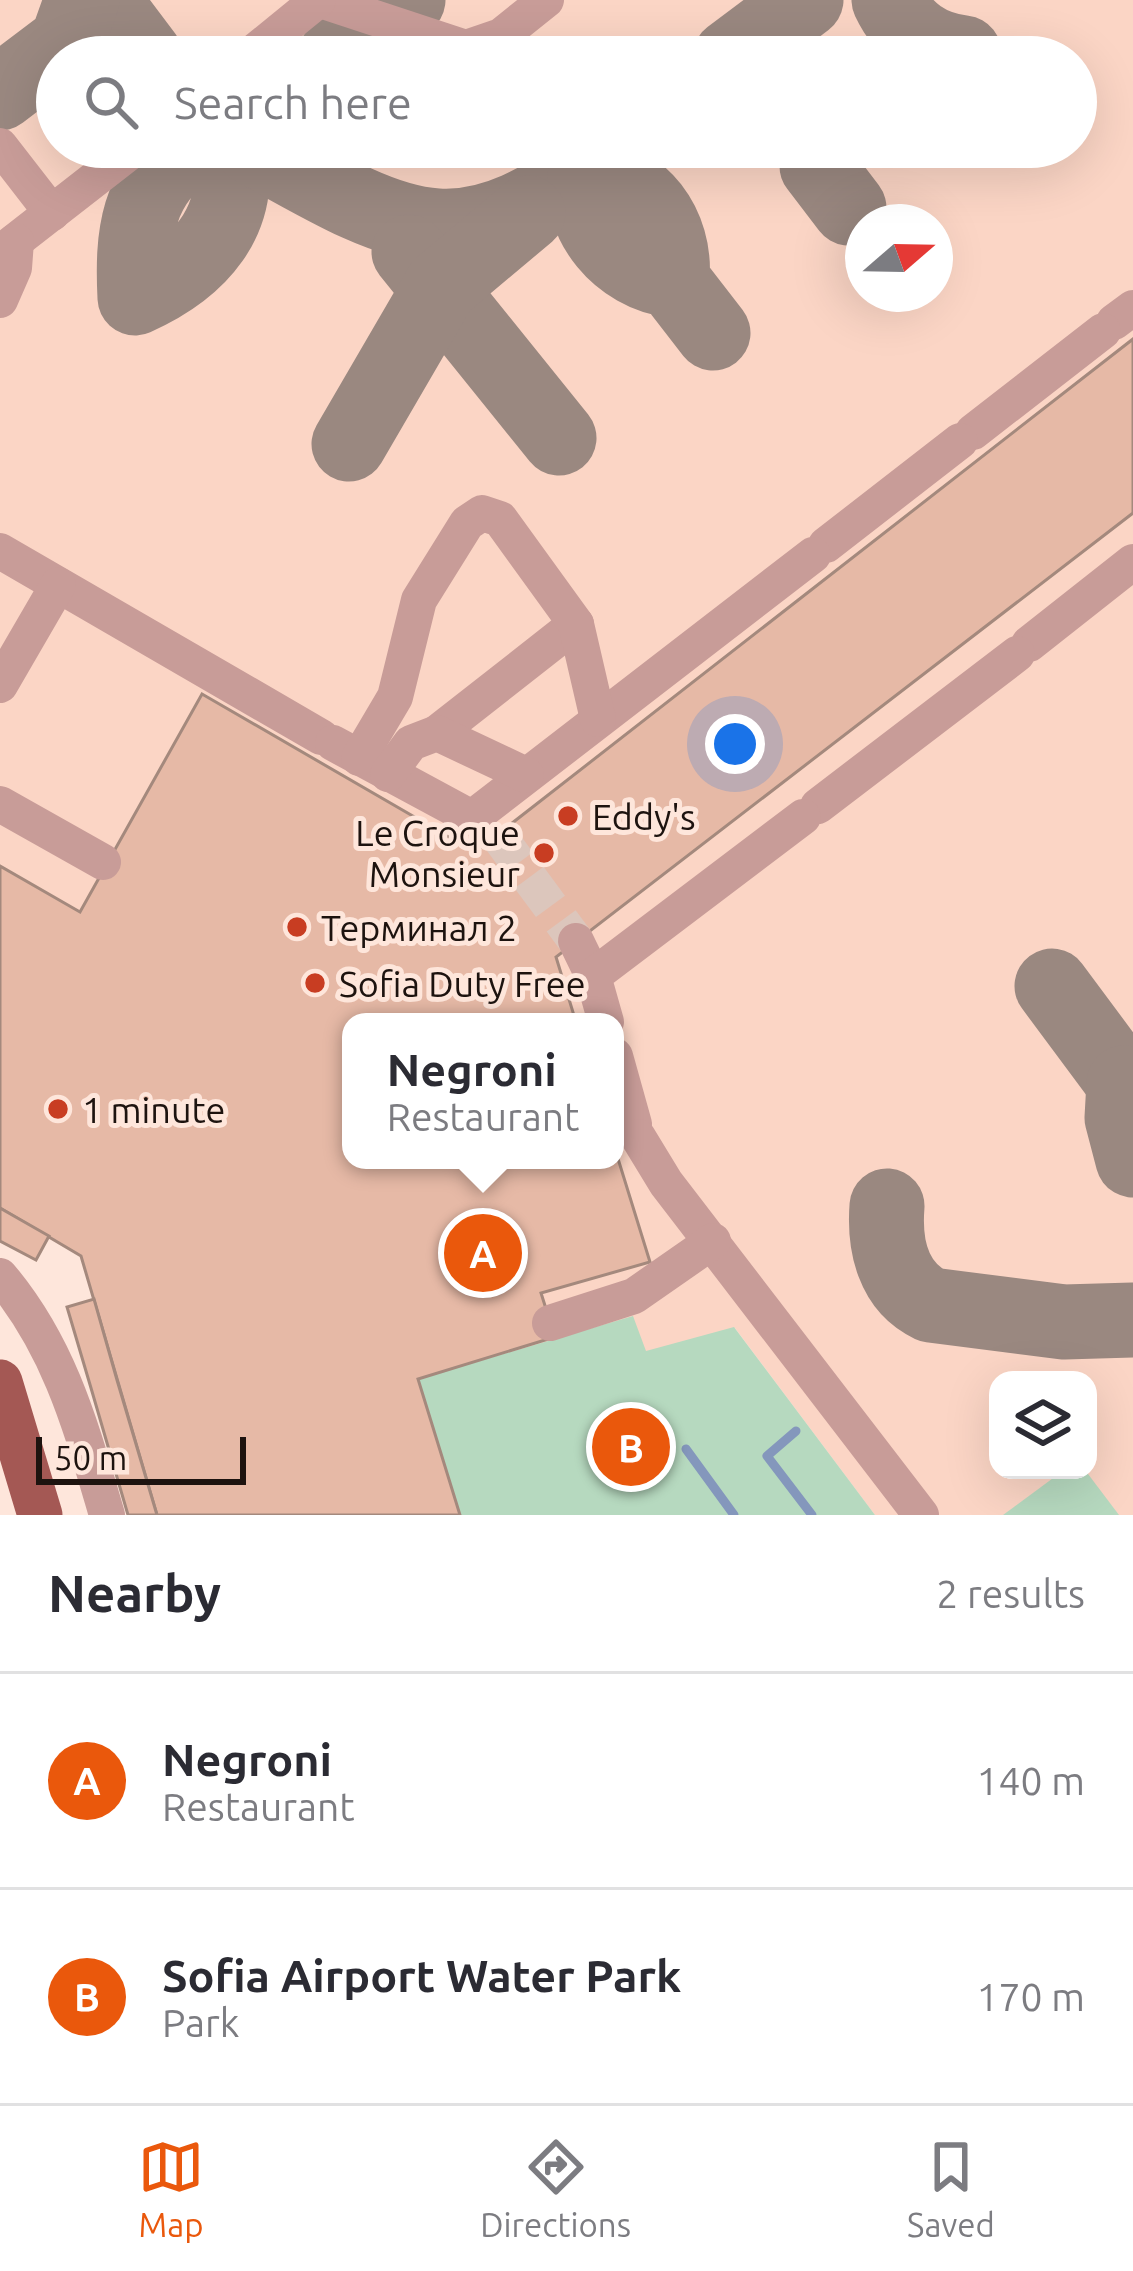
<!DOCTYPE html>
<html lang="en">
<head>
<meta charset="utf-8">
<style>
  :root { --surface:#fff; --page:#f7f7f7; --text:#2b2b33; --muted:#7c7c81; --line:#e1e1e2; --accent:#ea580c }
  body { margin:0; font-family:Ubuntu,sans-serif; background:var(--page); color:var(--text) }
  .controls { position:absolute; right:36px; bottom:36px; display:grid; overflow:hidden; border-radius:24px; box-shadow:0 12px 48px #0002 }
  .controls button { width:108px; height:108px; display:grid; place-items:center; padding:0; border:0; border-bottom:3px solid var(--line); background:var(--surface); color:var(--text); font:60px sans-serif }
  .compass { position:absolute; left:845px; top:204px; width:108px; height:108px; border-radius:50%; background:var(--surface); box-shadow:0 12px 48px #0002; rotate:70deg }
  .scale { position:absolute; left:36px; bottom:30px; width:210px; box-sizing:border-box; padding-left:12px; border:6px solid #1d130f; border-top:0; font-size:33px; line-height:42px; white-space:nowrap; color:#1d130f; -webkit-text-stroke:9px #fee6db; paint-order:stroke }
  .you { position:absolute; left:735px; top:744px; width:42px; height:42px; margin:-30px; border:9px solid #fff; border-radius:50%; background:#1a73e8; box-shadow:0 0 0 18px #1a73e833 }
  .badge { display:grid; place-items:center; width:78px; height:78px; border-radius:50%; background:var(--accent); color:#fff; font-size:39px; font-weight:700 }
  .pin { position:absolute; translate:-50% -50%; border:6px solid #fff; box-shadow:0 3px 12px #0006 }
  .popup { position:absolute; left:342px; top:1013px; width:282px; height:156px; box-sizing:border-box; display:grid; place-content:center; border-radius:24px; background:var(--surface); filter:drop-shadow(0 3px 9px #0005); font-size:39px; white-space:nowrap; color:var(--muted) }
  .popup b { font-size:45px; color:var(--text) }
  .popup::after { content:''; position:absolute; left:50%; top:100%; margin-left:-24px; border:24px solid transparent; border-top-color:var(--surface) }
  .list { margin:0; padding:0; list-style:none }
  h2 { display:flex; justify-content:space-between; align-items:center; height:156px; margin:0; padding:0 48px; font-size:51px }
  h2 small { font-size:39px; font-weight:400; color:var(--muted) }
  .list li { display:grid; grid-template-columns:78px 1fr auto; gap:36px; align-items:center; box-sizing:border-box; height:216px; padding:0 48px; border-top:3px solid var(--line) }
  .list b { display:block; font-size:45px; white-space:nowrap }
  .list p { margin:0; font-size:39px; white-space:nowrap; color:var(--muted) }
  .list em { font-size:39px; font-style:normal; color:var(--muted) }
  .icon { flex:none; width:66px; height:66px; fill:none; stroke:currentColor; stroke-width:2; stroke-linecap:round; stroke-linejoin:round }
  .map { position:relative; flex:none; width:1133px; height:1515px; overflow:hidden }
  .search { position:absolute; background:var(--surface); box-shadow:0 12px 48px #0002; left:36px; right:36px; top:36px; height:132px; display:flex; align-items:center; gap:30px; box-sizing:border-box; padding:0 42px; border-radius:66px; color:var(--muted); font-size:45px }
  .sheet { height:588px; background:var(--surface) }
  nav { display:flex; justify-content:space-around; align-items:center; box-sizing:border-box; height:168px; border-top:3px solid var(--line); background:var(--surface); font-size:33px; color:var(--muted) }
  nav a { display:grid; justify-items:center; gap:6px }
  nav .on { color:var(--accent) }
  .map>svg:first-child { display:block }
  .built { fill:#fbd5c5; fill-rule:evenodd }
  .green { fill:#b6d9bf }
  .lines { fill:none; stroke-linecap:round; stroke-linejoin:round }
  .stream { stroke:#8497bc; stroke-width:9 }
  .taxiway { stroke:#9a8880; stroke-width:75 }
  .building { fill:#e6b9a6; stroke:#a4897d; stroke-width:3 }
  .minor-tunnel { stroke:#dcc6bc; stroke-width:36; stroke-dasharray:36 18; stroke-linecap:butt }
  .minor { stroke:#c89c98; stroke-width:36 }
  .major { stroke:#a45854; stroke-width:45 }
  .poi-dot { fill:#c83d22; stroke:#fee6db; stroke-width:4.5 }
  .labels { text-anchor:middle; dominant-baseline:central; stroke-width:10; stroke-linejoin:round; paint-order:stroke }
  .poi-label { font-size:36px; fill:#1d130f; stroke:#fee6db; text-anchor:start }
</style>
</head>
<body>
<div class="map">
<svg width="1133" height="1515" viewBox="0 0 1133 1515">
  <rect width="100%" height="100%" fill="#fee6db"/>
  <path class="built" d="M0,0H1133V1515H875L735,1328L460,1515H157L82,1256L0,1208ZM57,57H1076V147H57ZM863,222H935V294H863ZM351,1022H615V1160H351ZM998,1380H1088V1470H998Z"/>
  <g class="green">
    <polygon points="633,1316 646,1351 734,1327 875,1515 460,1515 418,1379"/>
    <polygon points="1064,1470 1085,1470 1119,1515 1003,1515"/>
  </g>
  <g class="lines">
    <g class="stream">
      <polyline points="796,1431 767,1456 812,1515"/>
      <polyline points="686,1449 734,1515"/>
    </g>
    <g class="taxiway">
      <polyline points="103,0 146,57"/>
      <path d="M889,0C904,32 930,49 964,53"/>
      <polyline points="334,57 408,0"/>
      <polyline points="730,57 806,0"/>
      <polyline points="0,93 67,42 82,0"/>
      <path d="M193,147C136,183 132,236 135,298C198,270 245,221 229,147"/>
      <path d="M252,147C410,236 461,268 615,147"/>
      <polyline points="818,147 817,166 849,208"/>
      <polyline points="409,252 559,438"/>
      <path d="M672,280C621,274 576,224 586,170C641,178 677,225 672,280L713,333"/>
      <polyline points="349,444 441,286 528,213"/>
      <polyline points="1052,986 1124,1083 1133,1086"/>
      <polyline points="1124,1083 1122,1118 1133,1160"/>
      <path d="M887,1206C884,1245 893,1287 931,1305L1064,1322L1133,1320"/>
    </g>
  </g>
  <g class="building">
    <polygon points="1133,339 1133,513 556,957 576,1022 351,1022 351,1160 615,1160 615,1149 650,1262 541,1293 555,1337 418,1379 460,1515 157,1515 81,1256 0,1208 0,866 80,912 202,694 475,852"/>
    <polygon points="0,1208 49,1236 36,1260 0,1241"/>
    <polygon points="94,1299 117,1380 157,1515 128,1515 91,1388 67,1307"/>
  </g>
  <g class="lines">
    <polyline class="minor-tunnel" points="497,834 576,941"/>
    <g class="minor">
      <polyline points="320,0 466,48 501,36 546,0"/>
      <polyline points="248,57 318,0"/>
      <polyline points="0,146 52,213"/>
      <polyline points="0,253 136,147"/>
      <polyline points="0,300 14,268 16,241"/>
      <polyline points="1114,322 1133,308"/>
      <polyline points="973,432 1103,331"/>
      <polyline points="826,545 960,441"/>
      <polyline points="0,551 321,737"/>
      <polyline points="1029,644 1133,562"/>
      <polyline points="0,685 58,585"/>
      <polyline points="437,733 576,624"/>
      <polyline points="333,743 472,818 813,555"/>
      <polyline points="359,758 395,697 419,600 467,523 482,513 500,519 576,624 598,719"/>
      <polyline points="388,774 411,743 437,733 526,775"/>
      <polyline points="0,804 103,862"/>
      <polyline points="818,806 1017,654"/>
      <polyline points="576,941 593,976"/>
      <polyline points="606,1022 593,976 803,817"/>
      <polyline points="615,1056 634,1124"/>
      <polyline points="638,1137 666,1183 921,1515"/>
      <path d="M0,1276C60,1347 81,1427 107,1515"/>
      <polyline points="550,1323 634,1296 713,1241"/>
    </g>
    <polyline class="major" points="0,1382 40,1515"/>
  </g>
  <g class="poi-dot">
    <circle cx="568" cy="816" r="12"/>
    <circle cx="544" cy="853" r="12"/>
    <circle cx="297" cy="927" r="12"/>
    <circle cx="315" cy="983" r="12"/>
    <circle cx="58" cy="1109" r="12"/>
  </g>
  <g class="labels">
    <g class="poi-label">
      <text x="592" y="816">Eddy's</text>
      <text x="520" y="832" text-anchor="end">Le Croque<tspan x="520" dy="41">Monsieur</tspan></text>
      <text x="321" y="927">Терминал 2</text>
      <text x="339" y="983">Sofia Duty Free</text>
      <text x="82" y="1109">1 minute</text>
    </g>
  </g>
</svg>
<div class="controls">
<button><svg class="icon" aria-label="layers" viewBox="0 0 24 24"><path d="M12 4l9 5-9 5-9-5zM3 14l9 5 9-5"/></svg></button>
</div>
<svg class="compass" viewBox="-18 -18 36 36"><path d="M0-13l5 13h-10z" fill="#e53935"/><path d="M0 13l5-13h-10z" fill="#7c7c81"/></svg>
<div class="scale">50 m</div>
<div class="you"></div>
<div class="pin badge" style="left:483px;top:1253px">A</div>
<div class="popup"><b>Negroni</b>Restaurant</div>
<div class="pin badge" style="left:631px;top:1447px">B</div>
<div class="search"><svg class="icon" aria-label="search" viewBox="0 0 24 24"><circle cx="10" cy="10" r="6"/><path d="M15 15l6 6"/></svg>Search here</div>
</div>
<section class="sheet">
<h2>Nearby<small>2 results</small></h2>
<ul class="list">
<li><span class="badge">A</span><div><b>Negroni</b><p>Restaurant</p></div><em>140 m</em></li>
<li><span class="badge">B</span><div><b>Sofia Airport Water Park</b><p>Park</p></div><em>170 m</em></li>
</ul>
</section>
<nav>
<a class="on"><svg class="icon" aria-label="map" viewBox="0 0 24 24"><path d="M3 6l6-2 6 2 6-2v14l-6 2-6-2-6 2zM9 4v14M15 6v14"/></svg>Map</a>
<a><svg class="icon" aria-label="directions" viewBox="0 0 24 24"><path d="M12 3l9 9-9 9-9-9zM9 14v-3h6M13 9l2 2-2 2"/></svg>Directions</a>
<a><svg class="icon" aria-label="saved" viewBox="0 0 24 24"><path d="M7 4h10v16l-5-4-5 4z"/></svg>Saved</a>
</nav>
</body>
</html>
